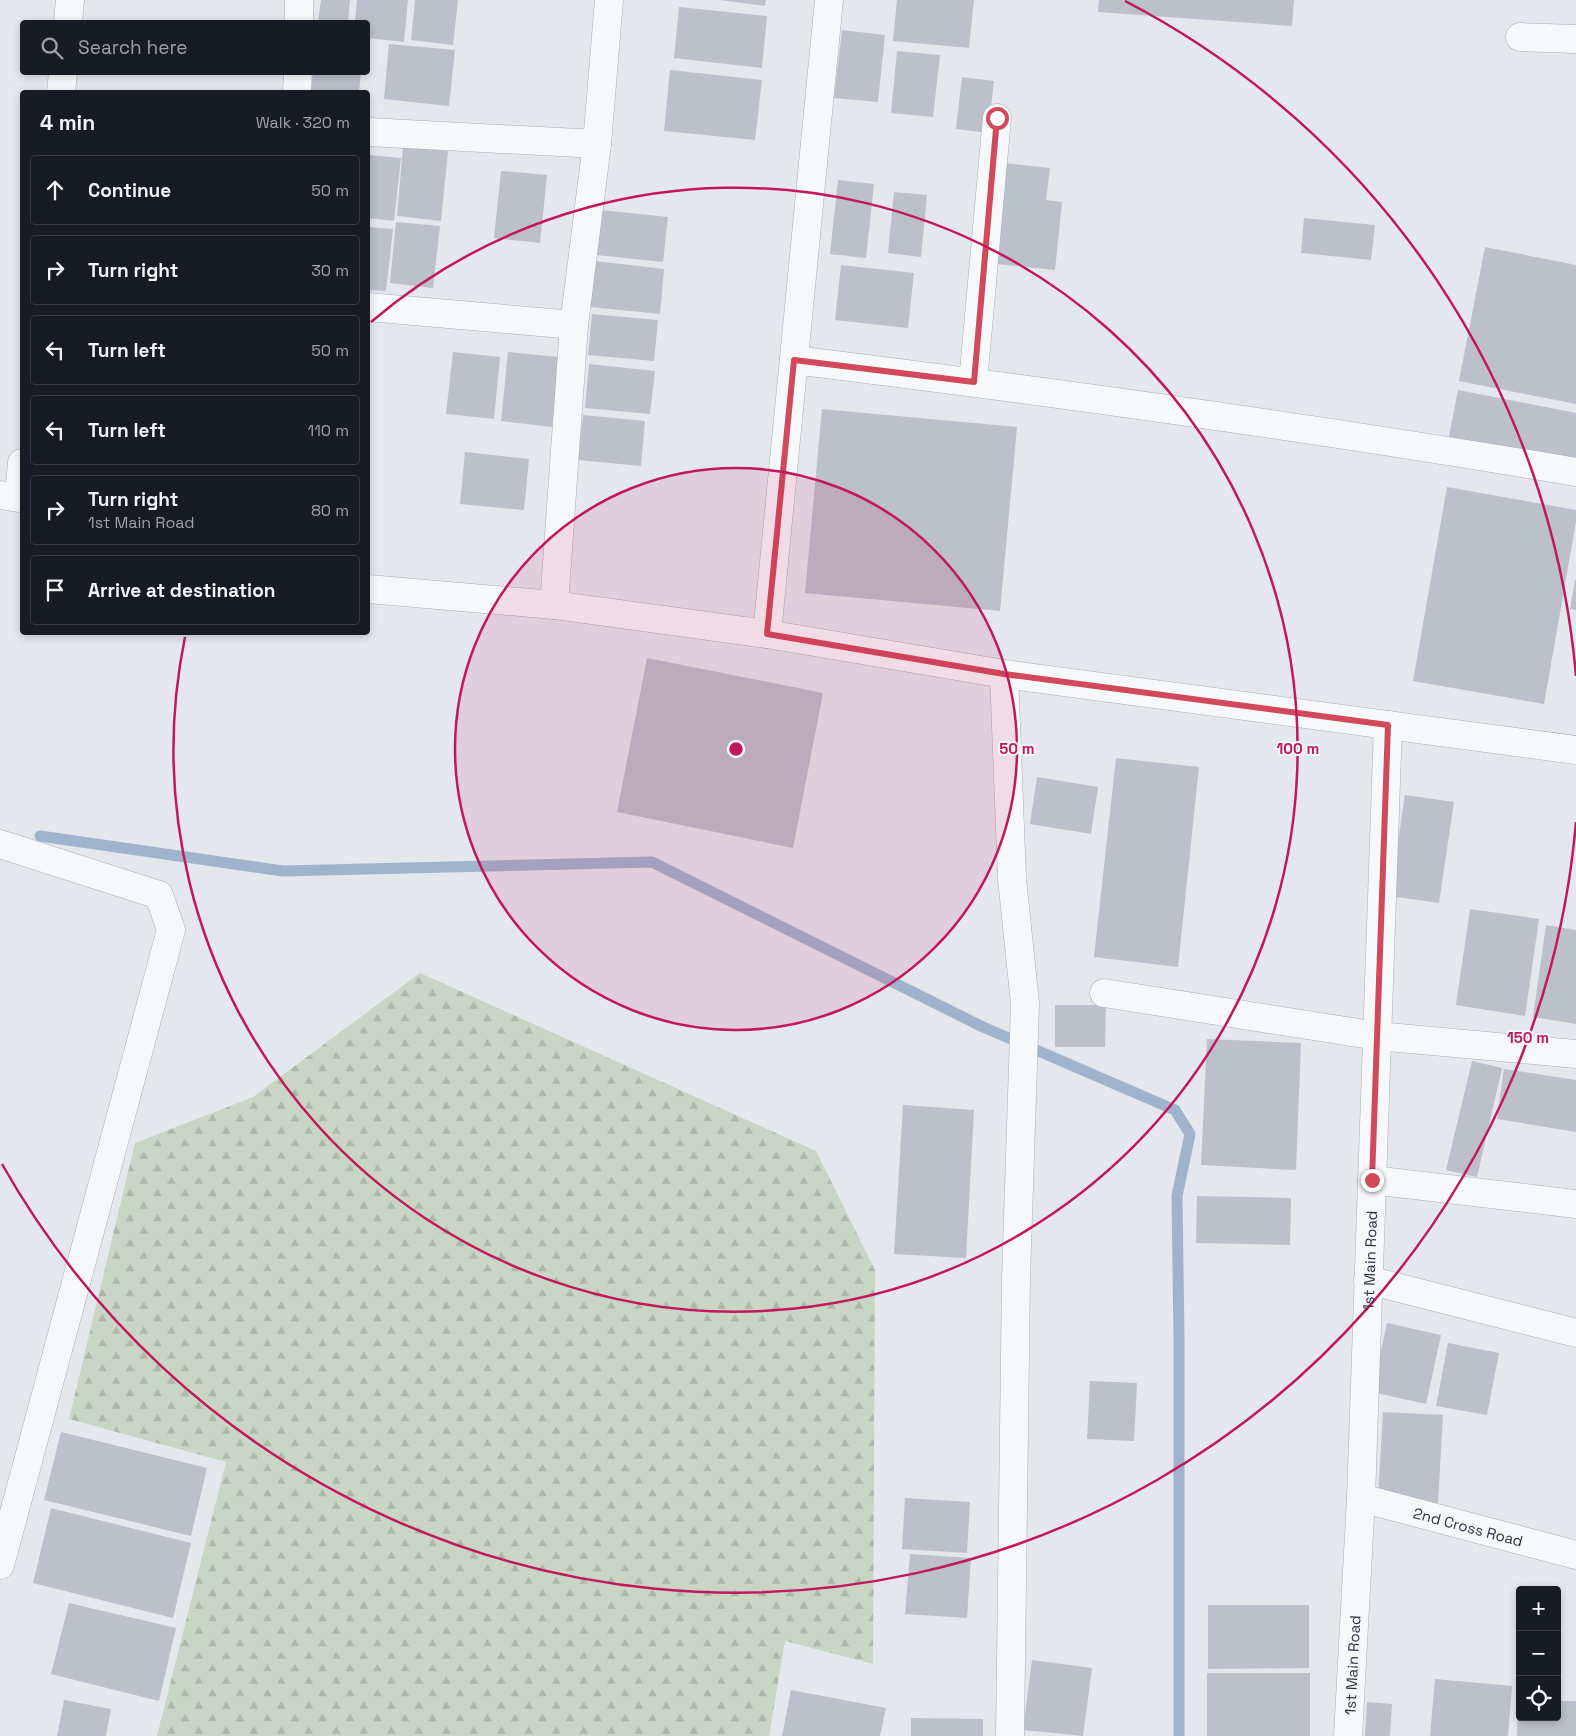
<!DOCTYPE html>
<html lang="en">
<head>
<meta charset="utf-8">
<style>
  :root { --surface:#171b24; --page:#242831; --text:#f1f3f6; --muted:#9ea1a6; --line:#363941 }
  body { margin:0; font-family:"Space Grotesk",sans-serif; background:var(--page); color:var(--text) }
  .controls { position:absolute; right:15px; bottom:15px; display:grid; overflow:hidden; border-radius:5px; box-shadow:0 2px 8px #0003 }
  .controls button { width:45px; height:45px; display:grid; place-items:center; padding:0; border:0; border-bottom:1px solid var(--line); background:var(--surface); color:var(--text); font:25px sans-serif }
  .stop { position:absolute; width:15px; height:15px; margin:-11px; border:4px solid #d1495b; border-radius:50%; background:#fff }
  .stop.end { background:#d1495b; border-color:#fff; box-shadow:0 1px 5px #0008 }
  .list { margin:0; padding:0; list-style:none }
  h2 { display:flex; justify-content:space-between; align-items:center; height:65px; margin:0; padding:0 20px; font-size:21px }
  h2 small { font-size:16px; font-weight:400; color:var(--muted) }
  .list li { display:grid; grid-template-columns:32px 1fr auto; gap:15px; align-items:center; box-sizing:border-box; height:70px; margin:0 10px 10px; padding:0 10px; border:1px solid var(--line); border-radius:5px }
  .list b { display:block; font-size:19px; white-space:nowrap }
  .list p { margin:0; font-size:16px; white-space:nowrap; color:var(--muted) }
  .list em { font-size:16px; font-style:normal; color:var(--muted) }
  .icon { flex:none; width:28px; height:28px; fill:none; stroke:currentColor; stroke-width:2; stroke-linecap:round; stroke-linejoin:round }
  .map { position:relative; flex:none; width:1576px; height:1736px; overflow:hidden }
  .search { position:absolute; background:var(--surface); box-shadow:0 2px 8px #0003; left:20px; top:20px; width:350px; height:55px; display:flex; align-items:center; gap:12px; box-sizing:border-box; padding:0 18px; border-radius:5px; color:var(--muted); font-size:19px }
  .panel { position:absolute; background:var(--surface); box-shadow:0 2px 8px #0003; left:20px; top:90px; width:350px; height:545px; border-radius:5px }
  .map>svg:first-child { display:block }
  .forest { fill:url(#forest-firs) }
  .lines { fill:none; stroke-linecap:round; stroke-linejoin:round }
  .stream { stroke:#9fb4cc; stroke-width:11 }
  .building { fill:#bbc0ca }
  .street-casing { stroke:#a9aeb7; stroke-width:29 }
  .street { stroke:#f7f8fa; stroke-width:28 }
  .route { stroke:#d1495b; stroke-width:6 }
  .ring { fill:none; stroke:#c2185b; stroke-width:2.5 }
  .labels { text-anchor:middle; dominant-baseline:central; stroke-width:4; stroke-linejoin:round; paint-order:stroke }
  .street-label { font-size:15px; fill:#2b3445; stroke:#f4f6f9 }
  .centre { fill:#c2185b; stroke:#f4f6f9; stroke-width:2.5 }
  .ring-label { font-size:15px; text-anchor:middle; font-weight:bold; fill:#c2185b; stroke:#f4f6f9; stroke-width:4; stroke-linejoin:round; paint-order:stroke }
</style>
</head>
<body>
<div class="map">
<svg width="1576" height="1736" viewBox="0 0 1576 1736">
  <defs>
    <pattern id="forest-firs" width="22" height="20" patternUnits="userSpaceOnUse" patternTransform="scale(1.25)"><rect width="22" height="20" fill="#c9d6c5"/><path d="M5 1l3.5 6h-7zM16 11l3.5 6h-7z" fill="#adb8ab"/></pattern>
  </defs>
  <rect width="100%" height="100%" fill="#e4e7ec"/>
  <polygon class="forest" points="420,973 816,1151 875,1270 873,1664 785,1641 769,1736 157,1736 226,1462 69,1419 135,1143 253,1097"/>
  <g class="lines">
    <polyline class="stream" points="40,836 283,871 652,862 983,1027 1175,1110 1190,1134 1177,1196 1179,1338 1179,1736"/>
  </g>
  <g class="building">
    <polygon points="321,0 350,0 348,22 318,22"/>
    <polygon points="357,0 408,0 404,42 368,38 368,22 355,22"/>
    <polygon points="415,0 458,0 453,45 411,40"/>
    <polygon points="720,0 766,0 765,6"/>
    <polygon points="897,0 974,0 969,48 893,41"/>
    <polygon points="1099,0 1294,0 1292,26 1098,12"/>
    <polygon points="679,7 767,16 762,68 674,58"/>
    <polygon points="842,30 885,35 878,102 834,98"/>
    <polygon points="389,44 455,50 449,106 384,99"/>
    <polygon points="897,51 940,55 933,117 891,113"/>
    <polygon points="670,70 762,80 755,140 664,131"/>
    <polygon points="313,72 361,72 359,92 311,92"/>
    <polygon points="962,77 994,81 988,133 956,129"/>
    <polygon points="403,147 448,151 441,221 397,216"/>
    <polygon points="368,155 401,158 394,221 368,218"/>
    <polygon points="1005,163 1050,168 1046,200 1062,202 1055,270 995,264"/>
    <polygon points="501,171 547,175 540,243 494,238"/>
    <polygon points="838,180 874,184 866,258 830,254"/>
    <polygon points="894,192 927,195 921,257 888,253"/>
    <polygon points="601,210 668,217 663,262 596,255"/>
    <polygon points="1304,218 1375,225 1371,260 1301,253"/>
    <polygon points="396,222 440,226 433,288 390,283"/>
    <polygon points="368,227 393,229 386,291 368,290"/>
    <polygon points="1485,247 1576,265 1576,404 1459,381"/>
    <polygon points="595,261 664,269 660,314 590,307"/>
    <polygon points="841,265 914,273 908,328 835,320"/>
    <polygon points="592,314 658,320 654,361 588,355"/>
    <polygon points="453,352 500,357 494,419 446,414"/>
    <polygon points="508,352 559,357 552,427 501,421"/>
    <polygon points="589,364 655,371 650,414 585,408"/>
    <polygon points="1458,390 1576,413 1576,466 1448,441"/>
    <polygon points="822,409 1017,427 1000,611 805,593"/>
    <polygon points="583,415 645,421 641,466 578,460"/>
    <polygon points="465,452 529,459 524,510 460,504"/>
    <polygon points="1447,487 1576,510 1576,522 1544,704 1413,681"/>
    <polygon points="1575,580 1576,580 1576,610 1570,609"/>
    <polygon points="647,658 823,693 793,848 617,812"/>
    <polygon points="1116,758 1199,767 1178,967 1094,957"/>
    <polygon points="1037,777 1098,787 1091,834 1030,824"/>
    <polygon points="1405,795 1454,802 1439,903 1390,896"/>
    <polygon points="1470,909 1539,919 1525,1016 1456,1005"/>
    <polygon points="1546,925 1576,930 1576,1024 1533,1017"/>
    <polygon points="1055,1005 1106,1005 1105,1047 1055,1047"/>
    <polygon points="1207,1039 1301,1043 1296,1170 1201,1165"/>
    <polygon points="1472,1061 1502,1068 1477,1177 1446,1170"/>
    <polygon points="1504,1069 1576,1080 1576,1132 1497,1119"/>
    <polygon points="903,1105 974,1110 966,1258 894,1254"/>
    <polygon points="1197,1196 1291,1198 1290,1245 1196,1243"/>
    <polygon points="1387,1323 1441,1335 1426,1404 1372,1392"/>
    <polygon points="1448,1343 1499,1353 1487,1415 1436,1406"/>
    <polygon points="1090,1381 1137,1383 1134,1441 1087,1439"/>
    <polygon points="1383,1412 1443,1415 1438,1503 1378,1500"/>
    <polygon points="61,1432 207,1468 191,1536 44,1500"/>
    <polygon points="905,1498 970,1502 967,1553 902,1549"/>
    <polygon points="51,1508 191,1543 173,1618 33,1583"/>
    <polygon points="910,1554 971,1558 967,1618 905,1614"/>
    <polygon points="69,1603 176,1628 159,1701 51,1674"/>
    <polygon points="1208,1605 1309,1605 1309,1668 1208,1669"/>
    <polygon points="1032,1660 1092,1668 1083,1736 1023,1730"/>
    <rect x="1207" y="1673" width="103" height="63"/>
    <polygon points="1435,1679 1512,1686 1508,1736 1430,1736"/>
    <polygon points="791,1690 886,1708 880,1736 782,1736"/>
    <polygon points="64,1700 111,1709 106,1736 57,1736"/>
    <polygon points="1518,1700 1520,1700 1520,1717 1557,1717 1557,1701 1576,1701 1576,1736 1517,1736"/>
    <polygon points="1367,1702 1392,1704 1390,1736 1365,1736"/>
    <polygon points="911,1718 983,1719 983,1736 911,1736"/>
  </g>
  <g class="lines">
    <defs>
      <g id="street">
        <polyline points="68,22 70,0"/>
        <polyline points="299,22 299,0"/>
        <polyline points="1520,37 1576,39"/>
        <polyline points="61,92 63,72"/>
        <polyline points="297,92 298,72"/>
        <polyline points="368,132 597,144"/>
        <polyline points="368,307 574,325"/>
        <path d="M794,360C1055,392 1316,428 1576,472"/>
        <polyline points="973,382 997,118"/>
        <polyline points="0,495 19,498 22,463"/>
        <polyline points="368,589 554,605 767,634 1004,674 1576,750"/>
        <polyline points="554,605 574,325 597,144 609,0"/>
        <polyline points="767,634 829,0"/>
        <polyline points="1004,674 1012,879 1025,1003 1016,1279 1010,1736"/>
        <polyline points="0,844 159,895 171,930 0,1565"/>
        <polyline points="1104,993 1377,1036 1576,1054"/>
        <polyline points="1372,1180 1576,1204"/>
        <polyline points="1368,1280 1576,1333"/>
        <path id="s1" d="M1361,1498L1576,1555"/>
        <path id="s2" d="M1348,1736L1361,1498L1388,725"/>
      </g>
    </defs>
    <use href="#street" class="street-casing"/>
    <use href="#street" class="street"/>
  </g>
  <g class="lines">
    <polyline class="route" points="997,118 974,382 794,360 767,634 1004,674 1388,725 1372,1180"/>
  </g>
  <circle cx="736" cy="749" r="281" fill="#c2185b" fill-opacity=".12"/>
  <g class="ring">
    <circle cx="736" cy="749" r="281"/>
    <path d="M371 322A562 562 0 1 1 185 637"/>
    <path d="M1576 822A843 843 0 0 1 2 1164M1125 1A843 843 0 0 1 1576 676"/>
  </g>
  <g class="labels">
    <g class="street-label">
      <text stroke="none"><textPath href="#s2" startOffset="476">1st Main Road</textPath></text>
      <text stroke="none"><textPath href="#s1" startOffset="111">2nd Cross Road</textPath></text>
      <text stroke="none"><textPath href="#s2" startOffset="71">1st Main Road</textPath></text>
    </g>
  </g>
  <circle cx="736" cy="749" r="8" class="centre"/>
  <g class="ring-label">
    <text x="1017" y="754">50 m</text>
    <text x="1298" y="754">100 m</text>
    <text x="1528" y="1043">150 m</text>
  </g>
</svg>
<div class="controls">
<button>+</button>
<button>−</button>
<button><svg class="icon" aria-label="locate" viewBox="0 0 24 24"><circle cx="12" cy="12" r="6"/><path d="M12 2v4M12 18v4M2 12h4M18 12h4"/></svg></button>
</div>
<div class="stop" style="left:997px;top:118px"></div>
<div class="stop end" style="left:1372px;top:1180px"></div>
<div class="search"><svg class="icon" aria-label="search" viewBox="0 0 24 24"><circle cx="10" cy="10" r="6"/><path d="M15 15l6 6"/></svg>Search here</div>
<section class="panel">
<h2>4 min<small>Walk · 320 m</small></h2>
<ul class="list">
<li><svg class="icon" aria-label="ahead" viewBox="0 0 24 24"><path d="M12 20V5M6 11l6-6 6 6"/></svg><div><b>Continue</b></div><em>50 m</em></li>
<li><svg class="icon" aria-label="right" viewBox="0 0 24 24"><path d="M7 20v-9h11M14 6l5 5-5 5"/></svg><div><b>Turn right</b></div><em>30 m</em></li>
<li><svg class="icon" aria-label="left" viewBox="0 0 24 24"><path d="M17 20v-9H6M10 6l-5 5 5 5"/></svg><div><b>Turn left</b></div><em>50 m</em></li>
<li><svg class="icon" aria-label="left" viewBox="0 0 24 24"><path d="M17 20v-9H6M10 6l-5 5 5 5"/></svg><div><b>Turn left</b></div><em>110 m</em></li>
<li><svg class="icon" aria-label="right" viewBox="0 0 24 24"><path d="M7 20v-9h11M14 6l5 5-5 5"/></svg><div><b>Turn right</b><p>1st Main Road</p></div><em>80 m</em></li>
<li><svg class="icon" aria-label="arrive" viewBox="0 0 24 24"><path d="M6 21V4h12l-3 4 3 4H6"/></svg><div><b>Arrive at destination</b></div></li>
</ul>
</section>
</div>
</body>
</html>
